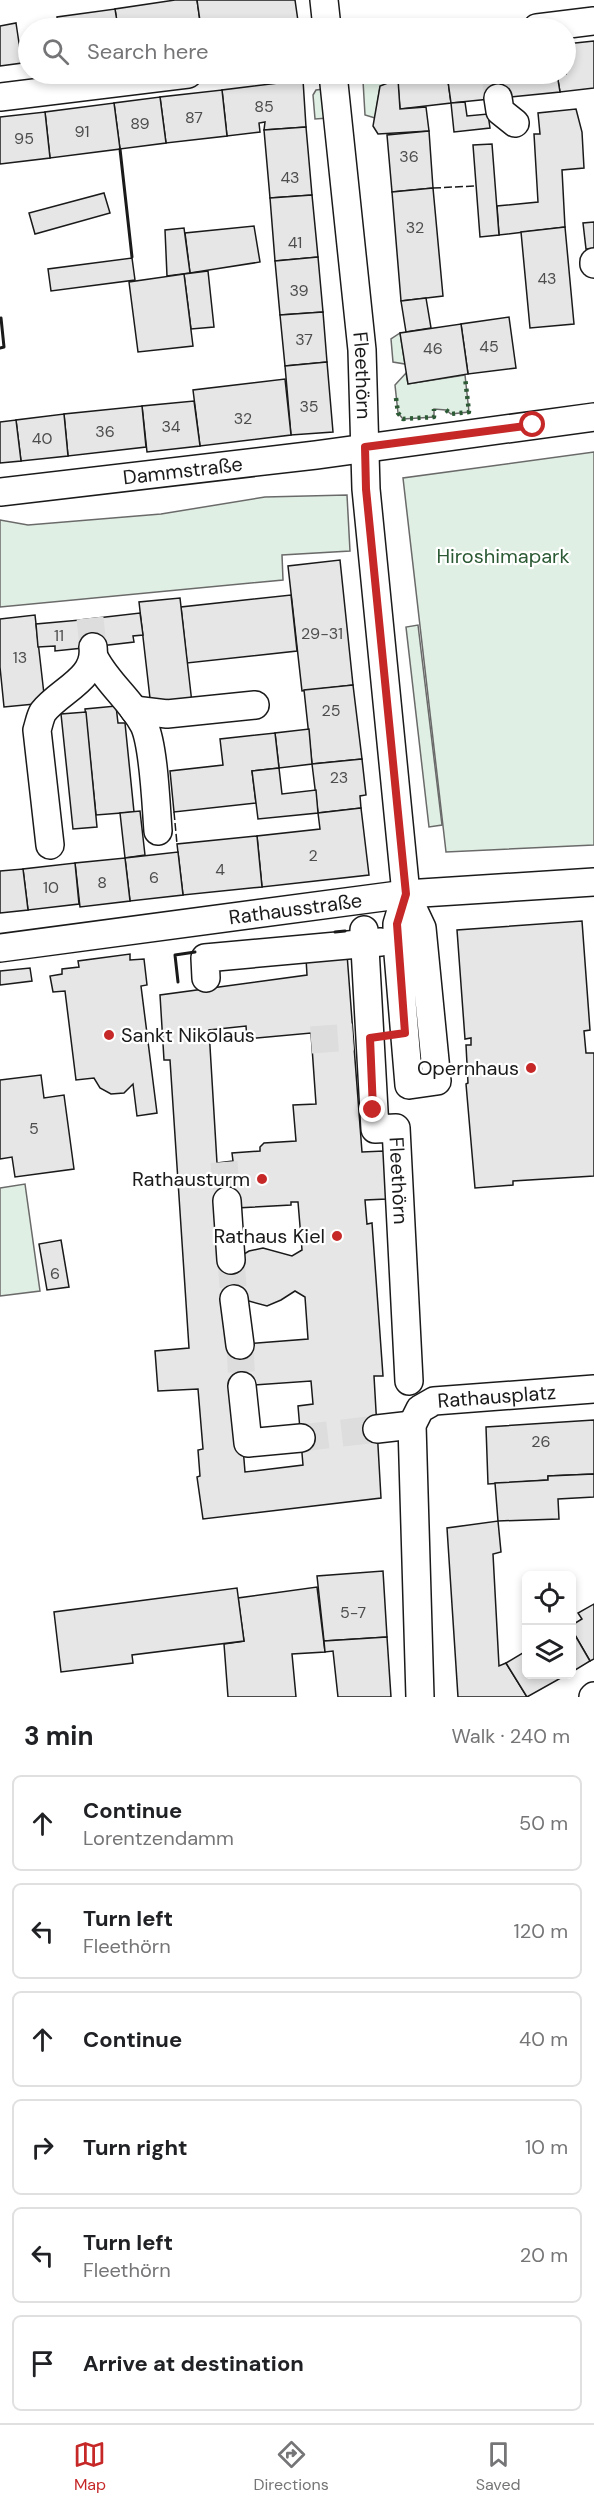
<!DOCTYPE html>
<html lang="en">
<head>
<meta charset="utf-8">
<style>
  :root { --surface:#fff; --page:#f2f2f2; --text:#202124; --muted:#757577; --line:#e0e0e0; --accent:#c62828 }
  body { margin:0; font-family:"DM Sans",sans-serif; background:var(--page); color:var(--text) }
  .controls { position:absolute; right:18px; bottom:18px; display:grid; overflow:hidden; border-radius:9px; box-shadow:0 3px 9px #0003 }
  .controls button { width:54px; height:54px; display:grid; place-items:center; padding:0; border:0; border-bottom:2px solid var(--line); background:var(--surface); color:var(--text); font:30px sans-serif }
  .stop { position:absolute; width:18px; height:18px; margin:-14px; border:4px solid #c62828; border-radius:50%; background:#fff }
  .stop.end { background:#c62828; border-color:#fff; box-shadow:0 2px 6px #0008 }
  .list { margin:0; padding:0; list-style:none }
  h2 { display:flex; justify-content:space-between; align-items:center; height:78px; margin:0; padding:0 24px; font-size:26px }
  h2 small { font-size:20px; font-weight:400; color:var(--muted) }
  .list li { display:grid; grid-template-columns:39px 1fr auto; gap:18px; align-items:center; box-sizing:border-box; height:96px; margin:0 12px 12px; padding:0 12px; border:2px solid var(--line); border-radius:9px }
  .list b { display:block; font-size:22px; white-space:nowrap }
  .list p { margin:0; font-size:20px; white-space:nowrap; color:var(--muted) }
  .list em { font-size:20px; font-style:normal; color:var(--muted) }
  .icon { flex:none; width:33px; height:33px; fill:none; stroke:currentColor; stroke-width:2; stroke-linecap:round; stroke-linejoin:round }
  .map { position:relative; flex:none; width:594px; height:1697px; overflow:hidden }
  .search { position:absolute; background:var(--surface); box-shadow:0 3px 9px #0003; left:18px; right:18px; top:18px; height:66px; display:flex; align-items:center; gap:15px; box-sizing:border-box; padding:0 21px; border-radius:33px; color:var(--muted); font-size:22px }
  .sheet { height:726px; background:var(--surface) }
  nav { display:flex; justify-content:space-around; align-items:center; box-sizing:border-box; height:84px; border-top:2px solid var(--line); background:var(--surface); font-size:16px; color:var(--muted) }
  nav a { display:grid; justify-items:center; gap:3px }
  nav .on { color:var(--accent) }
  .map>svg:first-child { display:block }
  .green { fill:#e0efe3; stroke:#6a6a6a; stroke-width:1.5 }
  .building { fill:#e6e6e6; stroke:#1a1a1a; stroke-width:1.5; fill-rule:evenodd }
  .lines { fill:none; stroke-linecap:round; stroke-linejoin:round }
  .minor-tunnel { stroke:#ddd; stroke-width:27; stroke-dasharray:27 14; stroke-linecap:butt }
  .minor-casing { stroke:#1a1a1a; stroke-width:30 }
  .minor { stroke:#fff; stroke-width:27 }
  .hedge { stroke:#2b5a34; stroke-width:4.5; stroke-dasharray:3 4.5; stroke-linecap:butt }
  .fence { stroke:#1a1a1a; stroke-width:1.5; stroke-dasharray:8 3; stroke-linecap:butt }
  .wall { stroke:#1a1a1a; stroke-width:3 }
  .route { stroke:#c62828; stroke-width:8 }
  .poi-dot { fill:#c62828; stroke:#fff; stroke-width:2 }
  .labels { text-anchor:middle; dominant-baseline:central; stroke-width:4.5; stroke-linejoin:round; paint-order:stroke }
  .number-label { font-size:16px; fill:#4d4d4d }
  .street-label { font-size:20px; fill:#1a1a1a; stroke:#fff }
  .park-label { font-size:20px; fill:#2b5a34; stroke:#fff }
  .poi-label { font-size:20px; fill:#1a1a1a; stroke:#fff; text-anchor:end }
</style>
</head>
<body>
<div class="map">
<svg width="594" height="1697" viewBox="0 0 594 1697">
  <rect width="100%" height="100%" fill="#fff"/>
  <g class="green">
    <polygon points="368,74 397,74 398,79 380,87 375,118 365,115 363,81"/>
    <polygon points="324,89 328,118 315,119 313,95 316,90"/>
    <polygon points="400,333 405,364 393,362 391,339"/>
    <polygon points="406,373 408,384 465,375 469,412 451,414 446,410 434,409 434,417 403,419 398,413 395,385"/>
    <polygon points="594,452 594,845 446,852 403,478"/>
    <polygon points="347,495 350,551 282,555 283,580 0,607 0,520 28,525 161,514 265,497"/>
    <polygon points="418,625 442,825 429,827 406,627"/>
    <polygon points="25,1184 40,1291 0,1296 0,1188"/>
  </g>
  <g class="building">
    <polygon points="175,0 197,0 201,28 118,28 115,9"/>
    <polygon points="197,0 295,0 299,28 201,28"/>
    <polygon points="115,9 118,28 58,28 57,17"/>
    <polygon points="16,23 22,63 0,66 0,26"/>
    <polygon points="594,41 594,88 560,92 557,74 566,74 566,44"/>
    <polygon points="397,74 447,74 451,103 400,109"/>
    <polygon points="447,74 487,74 490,99 451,103"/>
    <polygon points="487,74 557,74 560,92 490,99"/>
    <polygon points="398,79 400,109 426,107 429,131 378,134 373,126 380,86"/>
    <polygon points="303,80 306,127 264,130 265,122 259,123 260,132 227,136 222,90"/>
    <polygon points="222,90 227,136 166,143 160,97"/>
    <polygon points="160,97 166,143 120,149 114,103"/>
    <polygon points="465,102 467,116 488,114 490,128 454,132 451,103"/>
    <polygon points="114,103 120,149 50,158 45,112"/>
    <polygon points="576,109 582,132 584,168 562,170 565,227 499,235 497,206 538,202 534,134 540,134 538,113"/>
    <polygon points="45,112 50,158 0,164 0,117"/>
    <polygon points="306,127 312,195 270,198 264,130"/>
    <polygon points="429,131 433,188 392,192 387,135"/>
    <polygon points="492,144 499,235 480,237 473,145"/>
    <polygon points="433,188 443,296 401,301 392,192"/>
    <polygon points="104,193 110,213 35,234 29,213"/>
    <polygon points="312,195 318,257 275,261 270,198"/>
    <polygon points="594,222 594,249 586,249 583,223"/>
    <polygon points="254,226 260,262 190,273 185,233"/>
    <polygon points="565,227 574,324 530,328 521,232"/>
    <polygon points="184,228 190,273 167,276 165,230"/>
    <polygon points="318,257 323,312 280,315 275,261"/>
    <polygon points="132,258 135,280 51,291 48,269"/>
    <polygon points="208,271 214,327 191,329 184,274"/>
    <polygon points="184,274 193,346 138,352 129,282"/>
    <polygon points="426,298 431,328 406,332 401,301"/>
    <polygon points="323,312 327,362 285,366 280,315"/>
    <polygon points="509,317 516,368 468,374 461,324"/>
    <polygon points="461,324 468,374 408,384 400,333"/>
    <polygon points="327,362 333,432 291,435 285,366"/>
    <polygon points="285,379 291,435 200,446 193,390"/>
    <polygon points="194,401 200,446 147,452 142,406"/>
    <polygon points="142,406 146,447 68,456 64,414"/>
    <polygon points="64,414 68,456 21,461 16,420"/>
    <polygon points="16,420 21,461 0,463 0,422"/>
    <polygon points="340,560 353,685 302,691 288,566"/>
    <polygon points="291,595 297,651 187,663 181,607"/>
    <polygon points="180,598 192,703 151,707 139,602"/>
    <polygon points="140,613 143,635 133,636 134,642 83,648 80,620"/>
    <polygon points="35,615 45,703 4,707 0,667 0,619"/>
    <polygon points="80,620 83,648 55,651 55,646 38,647 36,624"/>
    <polygon points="353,685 362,759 312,764 304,690"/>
    <polygon points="116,706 118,723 125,723 134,812 96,815 85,709"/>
    <polygon points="86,712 97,827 73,829 61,714"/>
    <polygon points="309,729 312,764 279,768 275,733"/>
    <polygon points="275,733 279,768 252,771 256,803 174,812 170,771 223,765 220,739"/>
    <polygon points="362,759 366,795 360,796 361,808 318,813 312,764"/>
    <polygon points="279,768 282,794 316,790 318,813 258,819 252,771"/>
    <polygon points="361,808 369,875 262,887 257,836 320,829 318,813"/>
    <polygon points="140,811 145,855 125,858 120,813"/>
    <polygon points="257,836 262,887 183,895 177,844"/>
    <polygon points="178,852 183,895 130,901 125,858"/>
    <polygon points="125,858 130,901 80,907 75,863"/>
    <polygon points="75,863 79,904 28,910 23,869"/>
    <polygon points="23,869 28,910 0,913 0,871"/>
    <polygon points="582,921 590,1030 584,1031 586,1053 594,1053 594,1176 513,1181 513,1185 475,1188 466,1084 468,1083 466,1045 471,1045 471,1038 465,1039 457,930"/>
    <polygon points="130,954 130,960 144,959 147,985 141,986 157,1113 137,1116 133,1084 124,1093 111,1094 100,1088 94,1078 76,1080 65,991 53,992 50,976 62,974 62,969 79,967 78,961"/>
    <path d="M347,954L362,1152L384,1151L387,1199L365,1200L367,1224L372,1223L383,1376H374L381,1498L203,1519L197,1477L200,1476L198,1450L203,1449L198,1389L158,1391L155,1351L189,1348L170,1060H164L160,995L307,975L306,958ZM246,1026L247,1039L311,1033L316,1104L293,1105L296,1141L264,1143L260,1147V1151L232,1153L233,1161L217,1163L209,1030ZM291,1202H298L302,1250L292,1256L263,1248L249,1251L236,1259V1208L291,1205ZM295,1291L305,1297L308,1339L230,1345L238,1298L267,1306L281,1300ZM311,1381L313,1404L298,1406L303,1465L245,1472L238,1386Z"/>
    <polygon points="30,968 32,981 0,985 0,971"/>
    <polygon points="41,1075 44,1098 64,1095 74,1169 15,1177 12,1157 0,1159 0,1080"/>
    <polygon points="61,1240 69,1287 47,1290 39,1244"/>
    <polygon points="594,1420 594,1474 548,1476 548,1480 488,1484 486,1427"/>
    <polygon points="594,1474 594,1497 558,1499 559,1519 498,1521 495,1483 548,1480 548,1476"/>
    <polygon points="498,1521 501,1552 493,1554 499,1666 506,1663 527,1697 458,1697 447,1528"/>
    <polygon points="383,1571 387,1637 324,1641 317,1576"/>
    <polygon points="317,1587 325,1652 292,1654 296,1697 228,1697 224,1644 244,1641 238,1598"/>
    <polygon points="237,1588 244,1641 132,1655 133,1663 61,1672 54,1612"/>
    <polygon points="594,1604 594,1659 590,1661 572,1630 572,1625 582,1619 578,1613"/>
    <polygon points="572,1630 590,1661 572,1672"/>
    <polygon points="387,1637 391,1697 338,1697 333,1651 325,1652 324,1641"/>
    <polygon points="526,1651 526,1674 568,1674 527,1697 506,1663"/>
  </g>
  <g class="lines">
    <g class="minor-tunnel">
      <polyline points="495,74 498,98"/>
      <polyline points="90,618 93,647"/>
      <polyline points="311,1040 353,1037"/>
      <polyline points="224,1162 227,1201"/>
      <polyline points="231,1260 234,1299"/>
      <polyline points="240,1345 242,1386"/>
      <polyline points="301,1438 377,1429"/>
    </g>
    <defs>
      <g id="minor">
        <polyline points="324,0 327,28"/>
        <polyline points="537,28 594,21"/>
        <path id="s1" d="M333,74L362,350L366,489L406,894L422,928L437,1081L409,1085L397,942V924L406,894"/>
        <polyline points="0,97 188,74"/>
        <polyline points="498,98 500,111 515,123"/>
        <polyline points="594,262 594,264"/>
        <path id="s2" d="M0,492L316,455L594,417"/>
        <path d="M94,657C107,683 131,700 144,725C154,746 156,806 158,831"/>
        <polyline points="134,710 167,714 255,705"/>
        <path d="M50,845L37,730C39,724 40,717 43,712C60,690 97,679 93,647"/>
        <path id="s3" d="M364,930L375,1129L396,1128L409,1381"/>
        <path id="s4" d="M0,948L406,894L594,882"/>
        <polyline points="206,978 205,958 381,942"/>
        <polyline points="227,1201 231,1260"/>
        <polyline points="234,1299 240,1345"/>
        <polyline points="242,1386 248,1443 301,1438"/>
        <polyline points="377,1429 412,1425"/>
        <path id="s5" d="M420,1697L412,1425L420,1409L434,1401L594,1389"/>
        <polyline points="593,1697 594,1696"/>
      </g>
    </defs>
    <use href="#minor" class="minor-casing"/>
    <use href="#minor" class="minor"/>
    <g class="hedge">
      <polyline points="396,398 398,413 403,419 434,417 434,409"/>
      <polyline points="446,410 451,414 469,412 465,377"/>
    </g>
    <g class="fence">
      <polyline points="433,188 476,186"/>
      <polyline points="174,812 177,844"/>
    </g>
    <g class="wall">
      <polyline points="120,149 132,257"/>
      <polyline points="0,348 4,347 1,318"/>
      <polyline points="335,932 345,931"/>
      <polyline points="178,982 175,955 195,952"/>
    </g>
  </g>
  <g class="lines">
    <polyline class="route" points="373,1110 370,1038 405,1033 397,924 406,894 366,489 365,447 533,425"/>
  </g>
  <g class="poi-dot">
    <circle cx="109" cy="1035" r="6"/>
    <circle cx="531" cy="1068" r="6"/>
    <circle cx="262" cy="1179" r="6"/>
    <circle cx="337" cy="1236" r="6"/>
  </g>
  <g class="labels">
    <g class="number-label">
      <text x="264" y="106">85</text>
      <text x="194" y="117">87</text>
      <text x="140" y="123">89</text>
      <text x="82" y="131">91</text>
      <text x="24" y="138">95</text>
      <text x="409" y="156">36</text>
      <text x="290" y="177">43</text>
      <text x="415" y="227">32</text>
      <text x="295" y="242">41</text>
      <text x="547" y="278">43</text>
      <text x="299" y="290">39</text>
      <text x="304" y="339">37</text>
      <text x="489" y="346">45</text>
      <text x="433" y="348">46</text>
      <text x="309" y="406">35</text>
      <text x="243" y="418">32</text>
      <text x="171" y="426">34</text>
      <text x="105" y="431">36</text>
      <text x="42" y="438">40</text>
      <text x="322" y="633">29-31</text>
      <text x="59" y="635">11</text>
      <text x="20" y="657">13</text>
      <text x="331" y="710">25</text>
      <text x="339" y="777">23</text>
      <text x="313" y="855">2</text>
      <text x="220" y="869">4</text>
      <text x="154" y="877">6</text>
      <text x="102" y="882">8</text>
      <text x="51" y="887">10</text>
      <text x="34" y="1128">5</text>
      <text x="55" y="1273">6</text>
      <text x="541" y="1441">26</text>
      <text x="353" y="1612">5-7</text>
    </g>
    <g class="street-label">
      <text stroke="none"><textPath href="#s1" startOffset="303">Fleethörn</textPath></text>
      <text stroke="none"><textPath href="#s2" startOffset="184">Dammstraße</textPath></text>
      <text stroke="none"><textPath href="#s4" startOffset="298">Rathausstraße</textPath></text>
      <text stroke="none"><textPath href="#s3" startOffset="273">Fleethörn</textPath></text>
      <text stroke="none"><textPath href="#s5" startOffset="369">Rathausplatz</textPath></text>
    </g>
    <g class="park-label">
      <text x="503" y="556">Hiroshimapark</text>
    </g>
    <g class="poi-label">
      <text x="121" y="1035" text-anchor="start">Sankt Nikolaus</text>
      <text x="519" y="1068">Opernhaus</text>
      <text x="250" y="1179">Rathausturm</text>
      <text x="325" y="1236">Rathaus Kiel</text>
    </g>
  </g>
</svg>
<div class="controls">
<button><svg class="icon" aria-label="locate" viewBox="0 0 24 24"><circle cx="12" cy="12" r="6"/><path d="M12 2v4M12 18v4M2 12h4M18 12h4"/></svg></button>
<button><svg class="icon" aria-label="layers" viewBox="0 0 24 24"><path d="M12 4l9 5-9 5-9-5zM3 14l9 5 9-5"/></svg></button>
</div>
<div class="stop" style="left:533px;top:425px"></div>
<div class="stop end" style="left:373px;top:1110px"></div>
<div class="search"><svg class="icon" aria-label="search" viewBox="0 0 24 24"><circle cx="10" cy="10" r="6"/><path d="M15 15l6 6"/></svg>Search here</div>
</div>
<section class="sheet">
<h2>3 min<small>Walk · 240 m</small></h2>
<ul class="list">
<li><svg class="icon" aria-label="ahead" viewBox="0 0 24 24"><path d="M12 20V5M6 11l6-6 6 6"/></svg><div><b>Continue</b><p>Lorentzendamm</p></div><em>50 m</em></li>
<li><svg class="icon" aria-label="left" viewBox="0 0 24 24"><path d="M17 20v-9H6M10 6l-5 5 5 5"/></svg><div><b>Turn left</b><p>Fleethörn</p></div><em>120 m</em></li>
<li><svg class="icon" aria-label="ahead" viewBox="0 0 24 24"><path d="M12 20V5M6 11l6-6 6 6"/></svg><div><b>Continue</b></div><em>40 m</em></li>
<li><svg class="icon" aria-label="right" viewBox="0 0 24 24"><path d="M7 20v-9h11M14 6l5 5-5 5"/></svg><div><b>Turn right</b></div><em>10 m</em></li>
<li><svg class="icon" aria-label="left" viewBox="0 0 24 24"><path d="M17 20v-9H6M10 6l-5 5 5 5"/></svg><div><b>Turn left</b><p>Fleethörn</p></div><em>20 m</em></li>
<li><svg class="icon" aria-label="arrive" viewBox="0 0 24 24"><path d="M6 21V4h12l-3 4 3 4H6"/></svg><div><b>Arrive at destination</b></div></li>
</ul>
</section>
<nav>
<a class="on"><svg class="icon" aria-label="map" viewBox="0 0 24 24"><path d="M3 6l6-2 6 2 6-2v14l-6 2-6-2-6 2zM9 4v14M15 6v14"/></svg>Map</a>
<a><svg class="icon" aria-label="directions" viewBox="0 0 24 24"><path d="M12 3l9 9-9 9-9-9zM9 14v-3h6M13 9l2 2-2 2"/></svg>Directions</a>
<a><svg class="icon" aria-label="saved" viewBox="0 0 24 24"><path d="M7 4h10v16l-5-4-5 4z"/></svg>Saved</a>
</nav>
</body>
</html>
